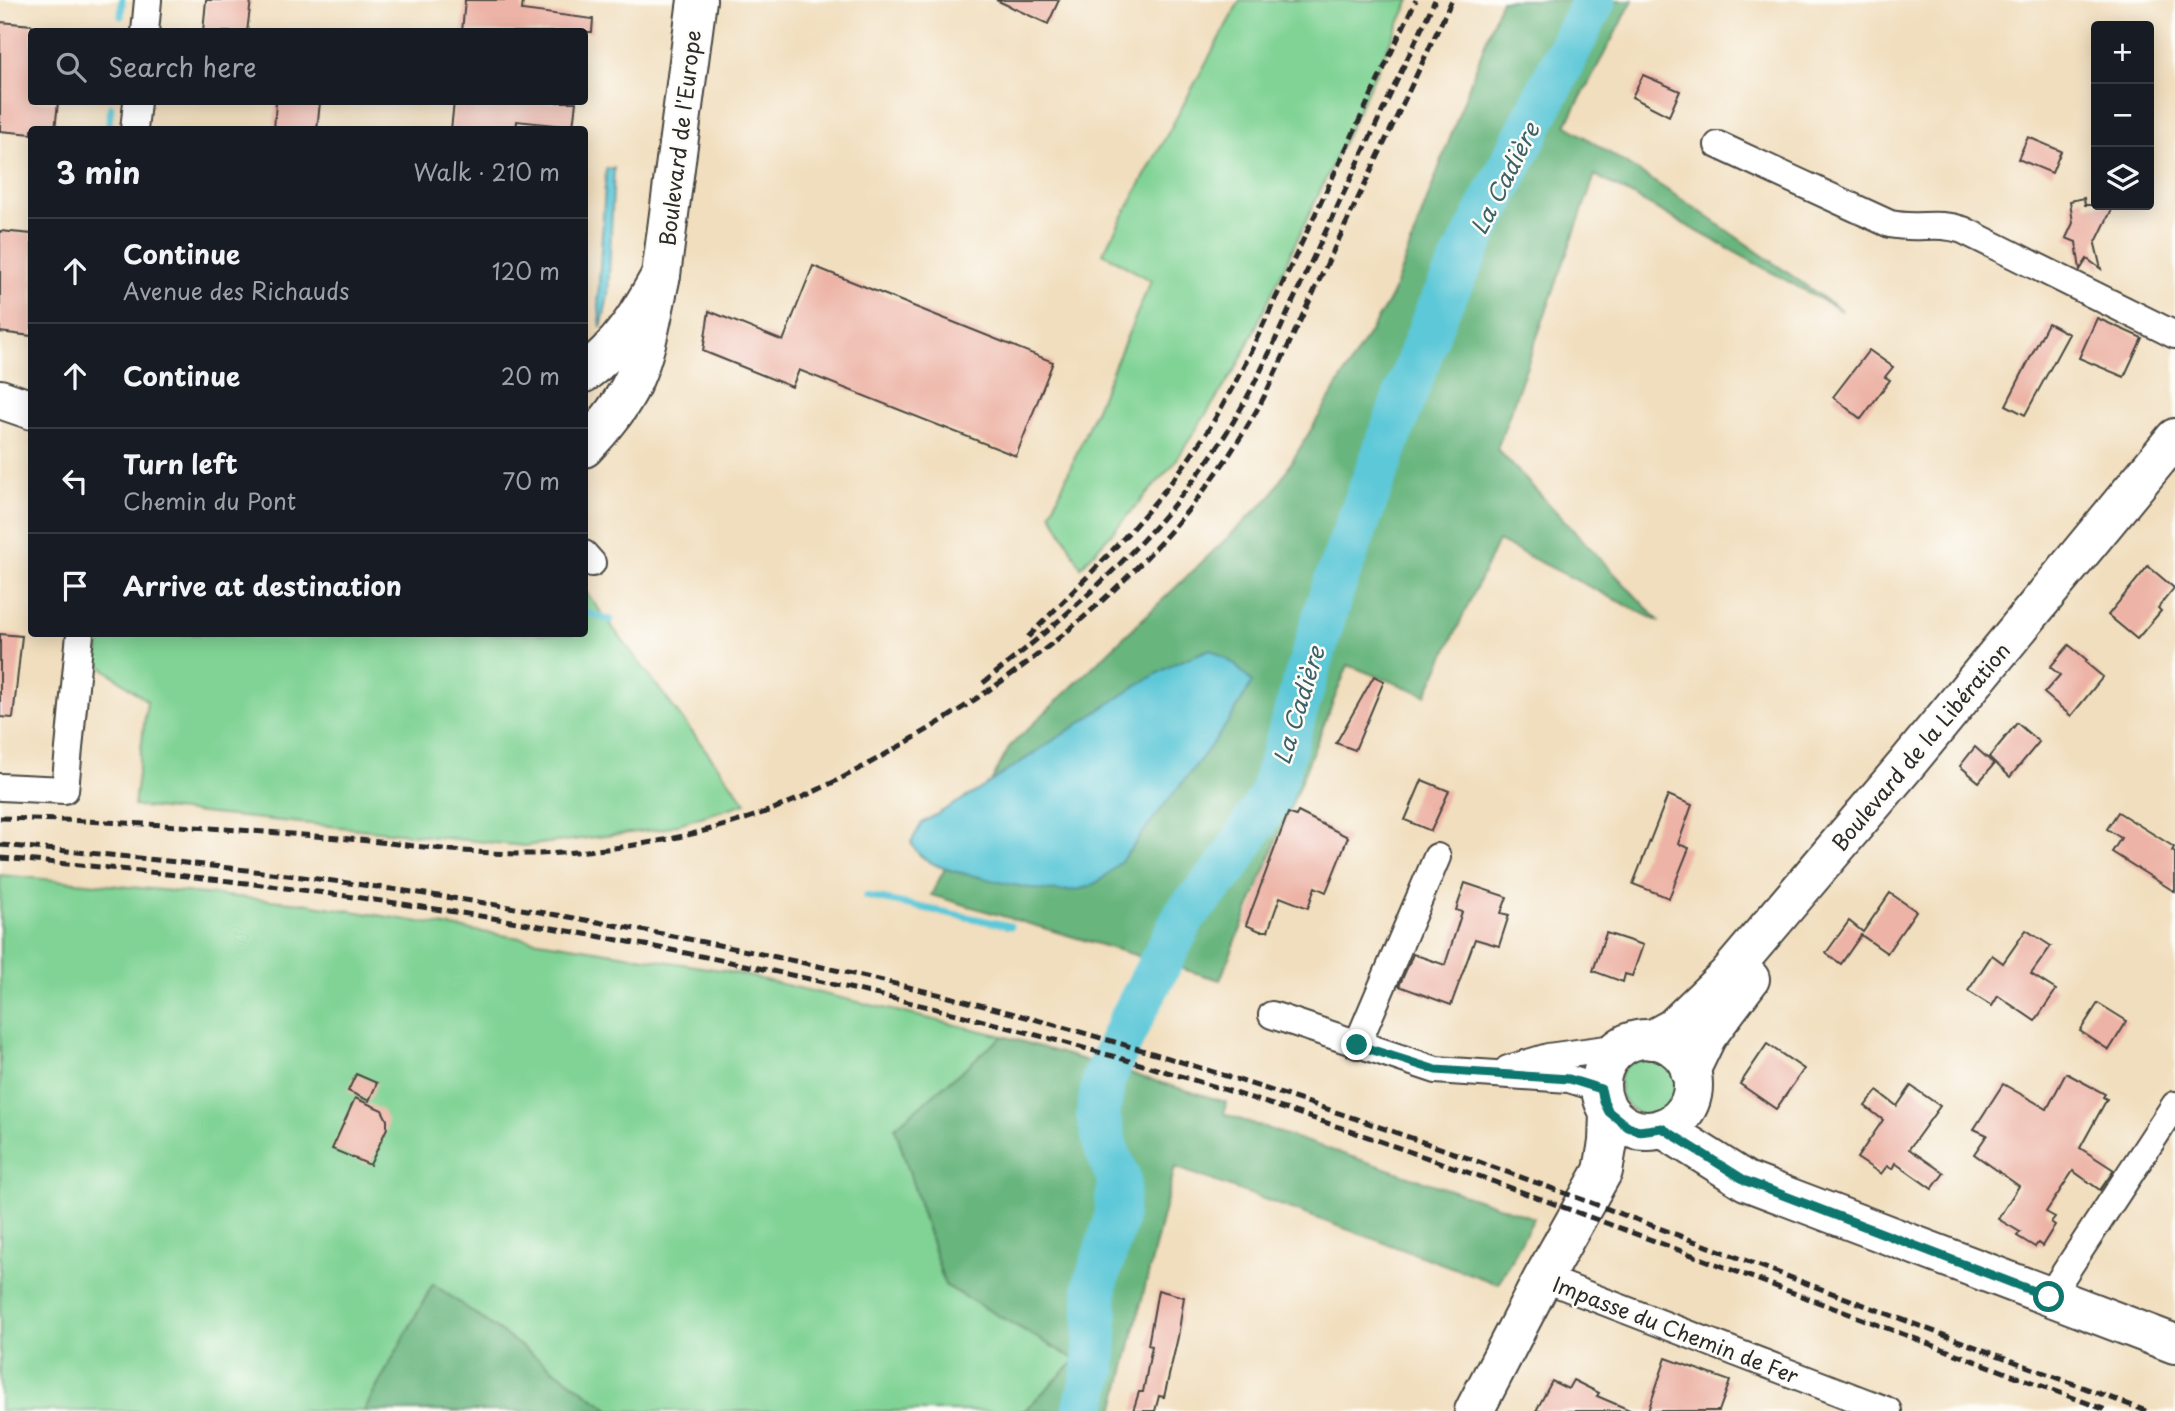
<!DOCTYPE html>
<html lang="en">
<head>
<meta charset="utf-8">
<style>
  :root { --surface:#171b24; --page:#242831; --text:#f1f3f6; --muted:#9ea1a6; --line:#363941 }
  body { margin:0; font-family:"Playpen Sans",sans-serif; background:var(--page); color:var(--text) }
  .controls { position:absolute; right:21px; top:21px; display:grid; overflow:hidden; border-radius:7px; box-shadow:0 4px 18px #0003 }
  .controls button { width:63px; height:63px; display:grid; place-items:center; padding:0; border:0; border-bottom:2px solid var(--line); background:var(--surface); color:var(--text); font:35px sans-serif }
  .stop { position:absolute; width:21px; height:21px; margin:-16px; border:5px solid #0f766e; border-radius:50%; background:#fff }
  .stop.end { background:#0f766e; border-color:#fff; box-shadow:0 2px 7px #0008 }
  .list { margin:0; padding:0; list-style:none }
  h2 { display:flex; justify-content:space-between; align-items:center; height:91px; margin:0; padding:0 28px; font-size:30px }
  h2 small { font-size:23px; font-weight:400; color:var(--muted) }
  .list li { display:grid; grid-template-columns:46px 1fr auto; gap:21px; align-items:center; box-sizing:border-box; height:105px; padding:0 28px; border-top:2px solid var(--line) }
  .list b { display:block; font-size:26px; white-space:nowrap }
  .list p { margin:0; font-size:23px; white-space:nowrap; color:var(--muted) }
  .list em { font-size:23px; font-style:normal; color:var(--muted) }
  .icon { flex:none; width:38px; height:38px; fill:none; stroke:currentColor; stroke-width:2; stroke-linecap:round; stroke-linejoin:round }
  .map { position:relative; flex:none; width:2175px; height:1411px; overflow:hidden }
  .search { position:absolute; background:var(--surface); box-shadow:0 4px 18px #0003; left:28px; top:28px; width:560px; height:77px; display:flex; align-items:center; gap:18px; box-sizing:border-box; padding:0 24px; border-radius:7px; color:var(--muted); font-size:26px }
  .panel { position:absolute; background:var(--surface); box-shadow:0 4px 18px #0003; left:28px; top:126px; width:560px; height:511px; border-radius:7px }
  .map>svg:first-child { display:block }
  .green { fill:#80d395; stroke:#567f60; stroke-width:2 }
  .forest { fill:#68b57e; stroke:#4a7054; stroke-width:2 }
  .water { fill:#5dc8d8; stroke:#447a82; stroke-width:2 }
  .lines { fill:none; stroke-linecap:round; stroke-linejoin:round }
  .stream { stroke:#5dc8d8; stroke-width:7 }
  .river { stroke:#5dc8d8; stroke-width:44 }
  .building { fill:#edb3a6 }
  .street-casing { stroke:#494641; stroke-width:30 }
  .secondary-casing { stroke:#494641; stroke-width:42 }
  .street { stroke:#fff; stroke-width:26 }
  .secondary { stroke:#fff; stroke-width:38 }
  .rail { stroke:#2b2b2b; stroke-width:5; stroke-dasharray:10 5; stroke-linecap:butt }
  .route { stroke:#0f766e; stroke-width:9 }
  .labels { text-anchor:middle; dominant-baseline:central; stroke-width:5; stroke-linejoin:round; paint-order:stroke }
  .street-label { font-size:21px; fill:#2b2b2b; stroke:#fdfcf7 }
  .water-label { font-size:23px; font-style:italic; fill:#3c6268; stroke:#fdfcf7 }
</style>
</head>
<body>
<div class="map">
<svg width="2175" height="1411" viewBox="0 0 2175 1411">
  <rect width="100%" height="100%" fill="#fdfcf7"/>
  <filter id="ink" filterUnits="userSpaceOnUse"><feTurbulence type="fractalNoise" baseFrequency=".0143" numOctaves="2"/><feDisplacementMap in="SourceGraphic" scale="14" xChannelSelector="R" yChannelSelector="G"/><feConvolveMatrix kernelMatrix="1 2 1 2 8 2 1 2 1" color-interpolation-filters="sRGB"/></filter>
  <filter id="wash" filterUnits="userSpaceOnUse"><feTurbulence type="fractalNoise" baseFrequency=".00686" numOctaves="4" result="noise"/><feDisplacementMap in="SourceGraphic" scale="28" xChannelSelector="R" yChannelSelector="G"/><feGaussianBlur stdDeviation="1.57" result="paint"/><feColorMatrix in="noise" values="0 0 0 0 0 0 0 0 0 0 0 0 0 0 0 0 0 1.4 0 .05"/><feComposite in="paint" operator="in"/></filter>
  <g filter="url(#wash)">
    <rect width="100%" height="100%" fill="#f1debe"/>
    <g class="green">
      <polygon points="1240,0 1410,0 1238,365 1173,465 1081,567 1051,513 1151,281 1103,253"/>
      <polygon points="585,591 746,803 662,829 524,846 134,806 147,701 97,663 101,634 584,634"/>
      <polygon points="0,875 302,903 726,971 1003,1036 895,1127 945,1285 1076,1360 1024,1411 612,1411 433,1284 364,1411 0,1411"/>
      <circle cx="1649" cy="1085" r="30"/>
    </g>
    <g class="forest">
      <polygon points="1501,0 1633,0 1566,125 1695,208 1842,311 1595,175 1497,449 1660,622 1498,541 1426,695 1348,665 1220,980 931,895 1010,746 1271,496 1392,295"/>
      <polygon points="1003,1036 1226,1102 1224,1114 1534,1218 1498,1284 1175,1167 1114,1411 1024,1411 1076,1360 945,1285 895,1127"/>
      <polygon points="433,1284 612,1411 364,1411"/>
    </g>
    <g class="water">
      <polygon points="614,168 608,296 601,328 598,298 606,169"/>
      <path d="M1210,649L1234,664L1252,682C1227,730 1191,771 1158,813C1140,836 1123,864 1099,881C1095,884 1089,886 1084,888C1056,897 1008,884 979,877C956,872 920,866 911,842L922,823L977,791L1139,684L1176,663Z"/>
    </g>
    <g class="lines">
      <g class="stream">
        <polyline points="121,16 122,0"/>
        <polyline points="108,130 111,107"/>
        <polyline points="584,612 610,620"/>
        <polyline points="866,896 1010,926"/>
      </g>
      <polyline class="river" points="1084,1411 1094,1371 1096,1334 1095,1285 1115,1222 1119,1179 1106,1148 1098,1115 1104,1078 1128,1025 1185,915 1228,866 1270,797 1331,594 1436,313 1594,0"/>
    </g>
    <g id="blocks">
      <g class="building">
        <polygon points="206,0 251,0 247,32 203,32"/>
        <polygon points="465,0 523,0 522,10 593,19 592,32 462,32"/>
        <polygon points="996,0 1059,0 1048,24"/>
        <polygon points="0,22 32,25 32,102 58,102 55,130 32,130 32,134 0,131"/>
        <polygon points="1643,75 1680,91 1669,116 1632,97"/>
        <polygon points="276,102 320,102 317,130 274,130"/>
        <polygon points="454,102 576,102 573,127 517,121 516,130 451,130"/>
        <polygon points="2028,137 2061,151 2052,173 2018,159"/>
        <polygon points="2084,198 2085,205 2114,205 2095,244 2101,269 2087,259 2080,270 2076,242 2066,238 2073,223 2070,201"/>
        <polygon points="0,231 32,234 32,336 0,332"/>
        <polygon points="813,266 1053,362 1016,456 799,370 792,387 703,351 709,311 783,341"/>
        <polygon points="2097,318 2142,338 2124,377 2079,358"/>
        <polygon points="2048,323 2069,334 2025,415 2006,405"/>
        <polygon points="1869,350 1893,367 1885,377 1890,380 1861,419 1833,397"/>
        <polygon points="2148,566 2174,588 2158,608 2161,611 2137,639 2108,615"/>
        <polygon points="0,634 22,636 13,718 0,717"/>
        <polygon points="2069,645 2087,660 2085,662 2103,677 2071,716 2044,693 2060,675 2050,667"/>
        <polygon points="1374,676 1384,681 1355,750 1336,743"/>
        <polygon points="2017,723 2039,742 2010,777 1989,757"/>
        <polygon points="1975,747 1994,764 1979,782 1960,766"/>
        <polygon points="1422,780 1449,791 1431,831 1405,820"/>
        <polygon points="1668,795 1692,805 1678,844 1689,848 1669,898 1633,884"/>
        <polygon points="1298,812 1348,837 1326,892 1315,887 1308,908 1280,897 1268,931 1260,931 1246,925 1288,813 1296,816"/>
        <polygon points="2118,812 2174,847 2172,851 2175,853 2175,892 2112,852 2121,838 2107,829"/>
        <polygon points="1465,883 1507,897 1501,913 1509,915 1499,946 1475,939 1451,1005 1399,986 1413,954 1445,965 1462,912 1456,910"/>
        <polygon points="1890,893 1916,911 1887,953 1861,935 1841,964 1826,953 1849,921 1863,932"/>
        <polygon points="2026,930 2051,946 2031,974 2056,990 2035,1021 1998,996 1992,1006 1968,991 1992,955 2003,963"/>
        <polygon points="1606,933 1643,945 1632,976 1625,974 1623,982 1593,971"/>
        <polygon points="2098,1003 2127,1021 2109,1050 2080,1031"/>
        <polygon points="1767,1044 1804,1069 1776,1109 1740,1084"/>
        <polygon points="2066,1073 2105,1094 2103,1097 2107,1099 2080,1148 2114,1170 2100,1190 2073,1171 2046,1212 2055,1217 2051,1222 2055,1225 2042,1246 2038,1243 2035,1247 2017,1236 2020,1232 1998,1219 2019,1186 1974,1154 1987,1135 1974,1129 2003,1084 2047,1109"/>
        <polygon points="356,1074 377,1083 369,1101 348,1091"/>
        <polygon points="1911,1086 1940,1106 1909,1149 1944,1173 1932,1189 1895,1163 1892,1169 1887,1166 1881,1174 1857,1158 1883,1120 1865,1106 1877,1091 1897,1106"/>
        <polygon points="355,1098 382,1110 387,1120 387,1128 370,1165 332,1149"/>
        <polygon points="1158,1290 1184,1297 1178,1337 1164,1397 1159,1396 1155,1411 1133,1411 1139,1392 1143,1392 1152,1346 1148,1345"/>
        <polygon points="1666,1358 1730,1381 1719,1411 1648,1411"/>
        <polygon points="1573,1380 1599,1393 1597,1396 1632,1411 1536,1411 1552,1381 1568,1389"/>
      </g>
    </g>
  </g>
  <g filter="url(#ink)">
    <use href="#blocks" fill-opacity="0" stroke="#494641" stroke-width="2"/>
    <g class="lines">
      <defs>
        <g id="street">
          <polyline points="145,32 148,0"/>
          <polyline points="134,130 137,102"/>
          <path d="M1718,145L1890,224C1918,230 1936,221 1963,230L2175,335"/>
          <polyline points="584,554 592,563"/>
          <polyline points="0,787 65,790 80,634"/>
          <polyline points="1272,1015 1436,1070 1569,1079 1601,1089"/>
          <polyline points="1357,1045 1437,857"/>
          <polyline points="1508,1069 1548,1057 1621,1047"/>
          <polyline points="1543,1278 1888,1411"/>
          <polyline points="2049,1297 2175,1105"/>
        </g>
        <g id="secondary">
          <polyline points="661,275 697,0"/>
          <path d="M584,373C620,347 640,313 661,275C653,310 648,348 633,381C621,407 603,428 584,448"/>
          <polyline points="0,399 32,410"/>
          <circle cx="1647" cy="1085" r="46"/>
          <polyline points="1651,1040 1673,1028 1727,976 1905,766 2175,438"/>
          <polyline points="1690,1071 1707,1036 1750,979"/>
          <polyline points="1662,1128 1746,1181 2175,1344"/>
          <polyline points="1474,1411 1543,1278 1603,1171 1608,1142 1609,1113"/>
        </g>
      </defs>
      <use href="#street" class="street-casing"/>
      <use href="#secondary" class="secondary-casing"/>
      <use href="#street" class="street"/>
      <use href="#secondary" class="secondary"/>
      <g class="rail">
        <path d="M1028,637C1089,575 1153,513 1201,441C1216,419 1228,395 1241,372L1416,0"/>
        <path d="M983,683C1068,616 1149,545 1211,456C1251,400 1277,335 1306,273C1349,182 1392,91 1435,0"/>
        <path d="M0,818C113,821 225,828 338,838C412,844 485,858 560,853C627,849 694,837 757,815C812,796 862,768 912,739C1055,655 1185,544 1264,397L1452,0"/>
        <path d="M0,845C343,874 683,926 1015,1014C1228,1071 1436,1145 1643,1222C1811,1285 1978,1348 2146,1411"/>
        <path d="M0,858C398,891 784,958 1167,1072C1318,1117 1466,1171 1614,1226C1779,1287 1944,1350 2109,1411"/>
      </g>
    </g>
  </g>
  <g class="lines" filter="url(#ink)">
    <polyline class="route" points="1357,1045 1436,1070 1569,1079 1601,1089 1604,1102 1609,1112 1628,1127 1639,1131 1662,1128 1746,1181 2049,1297"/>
  </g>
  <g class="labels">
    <g class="street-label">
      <text transform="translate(679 138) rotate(-83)">Boulevard de l'Europe</text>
      <text transform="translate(1920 746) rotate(-50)">Boulevard de la Libération</text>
      <text transform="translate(1676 1329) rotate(21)">Impasse du Chemin de Fer</text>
    </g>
    <g class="water-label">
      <text transform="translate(1504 178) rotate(-63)">La Cadière</text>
      <text transform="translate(1298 705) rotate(-73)">La Cadière</text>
    </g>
  </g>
</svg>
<div class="controls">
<button>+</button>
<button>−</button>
<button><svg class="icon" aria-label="layers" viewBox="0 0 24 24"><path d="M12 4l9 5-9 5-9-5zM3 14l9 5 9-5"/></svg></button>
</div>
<div class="stop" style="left:2049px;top:1297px"></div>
<div class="stop end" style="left:1357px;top:1045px"></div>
<div class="search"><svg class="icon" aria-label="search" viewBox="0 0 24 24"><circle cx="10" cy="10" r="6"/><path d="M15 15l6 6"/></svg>Search here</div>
<section class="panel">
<h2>3 min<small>Walk · 210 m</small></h2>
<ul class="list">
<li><svg class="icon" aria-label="ahead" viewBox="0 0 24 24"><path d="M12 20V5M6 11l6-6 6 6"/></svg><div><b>Continue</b><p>Avenue des Richauds</p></div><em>120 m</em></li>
<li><svg class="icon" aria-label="ahead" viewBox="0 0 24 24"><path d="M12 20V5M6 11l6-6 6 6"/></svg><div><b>Continue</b></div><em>20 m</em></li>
<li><svg class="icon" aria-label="left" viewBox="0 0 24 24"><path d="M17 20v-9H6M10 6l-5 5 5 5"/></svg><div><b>Turn left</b><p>Chemin du Pont</p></div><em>70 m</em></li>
<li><svg class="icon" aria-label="arrive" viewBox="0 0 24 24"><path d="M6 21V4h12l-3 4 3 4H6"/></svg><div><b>Arrive at destination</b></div></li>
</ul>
</section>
</div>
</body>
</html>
